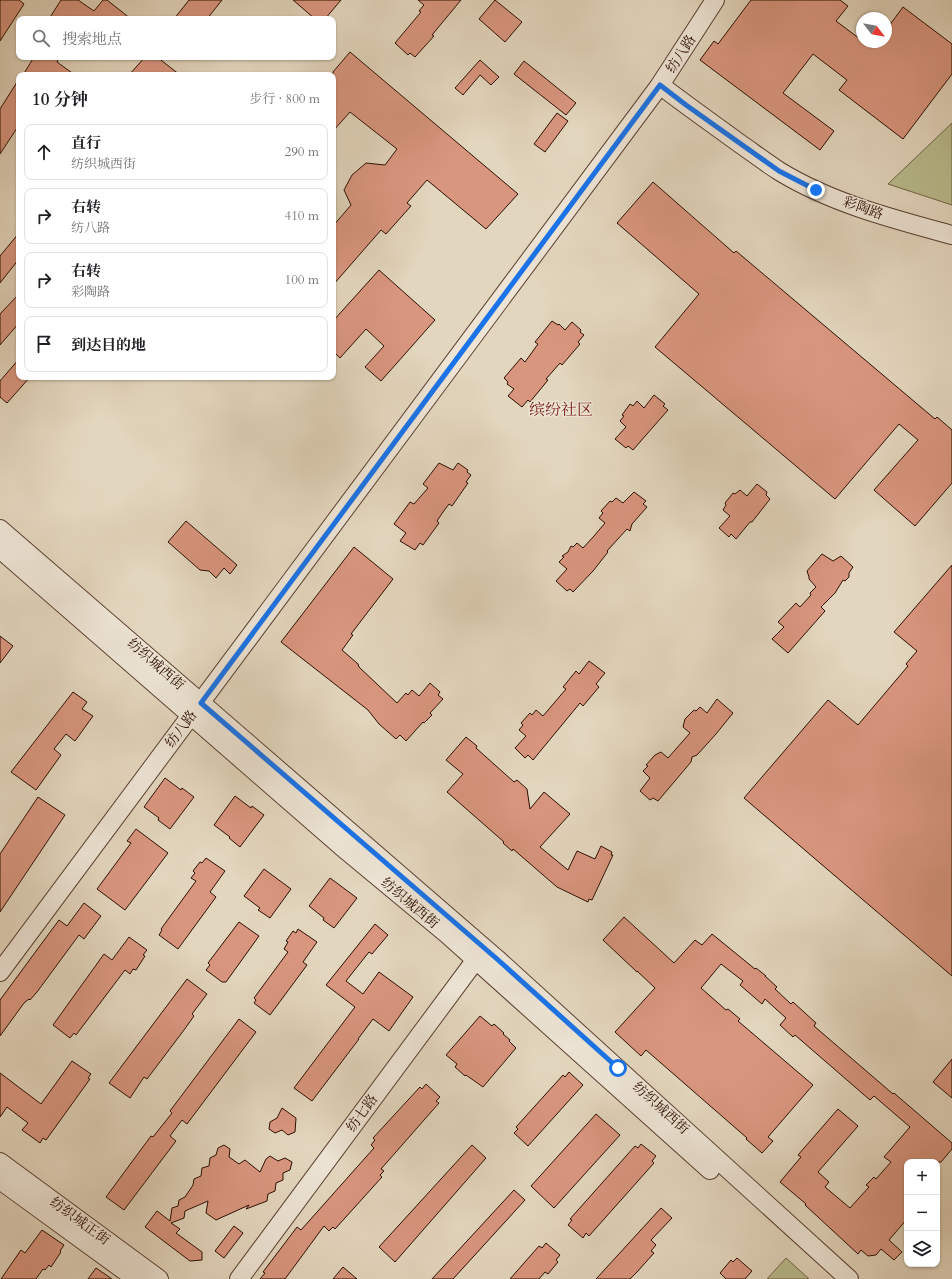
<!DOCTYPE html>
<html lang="zh">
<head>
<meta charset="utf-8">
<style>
  :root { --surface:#fff; --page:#f6f6f6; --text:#202124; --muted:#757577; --line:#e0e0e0 }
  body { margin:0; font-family:Cardo,"Noto Serif SC",serif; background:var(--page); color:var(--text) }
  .controls { position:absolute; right:12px; bottom:12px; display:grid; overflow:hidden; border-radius:8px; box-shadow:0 1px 3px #0004 }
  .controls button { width:36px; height:36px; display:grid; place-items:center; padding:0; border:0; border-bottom:1px solid var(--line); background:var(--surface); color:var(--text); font:20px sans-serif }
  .compass { position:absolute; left:856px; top:12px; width:36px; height:36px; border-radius:50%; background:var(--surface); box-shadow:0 1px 3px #0004; rotate:121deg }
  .stop { position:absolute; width:12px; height:12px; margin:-9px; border:3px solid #1a73e8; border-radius:50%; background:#fff }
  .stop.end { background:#1a73e8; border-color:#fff; box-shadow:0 1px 4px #0008 }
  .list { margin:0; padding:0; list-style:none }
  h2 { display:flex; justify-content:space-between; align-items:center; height:52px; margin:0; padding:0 16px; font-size:17px }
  h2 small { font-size:13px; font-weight:400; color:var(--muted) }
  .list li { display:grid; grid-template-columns:26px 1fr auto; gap:12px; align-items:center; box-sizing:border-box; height:56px; margin:0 8px 8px; padding:0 8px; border:1px solid var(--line); border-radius:8px }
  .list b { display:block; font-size:15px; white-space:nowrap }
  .list p { margin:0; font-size:13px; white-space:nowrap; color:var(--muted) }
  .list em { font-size:13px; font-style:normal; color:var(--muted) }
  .icon { flex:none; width:22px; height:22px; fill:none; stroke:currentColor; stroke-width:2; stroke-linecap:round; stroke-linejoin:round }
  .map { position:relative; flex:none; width:952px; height:1279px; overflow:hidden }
  .search { position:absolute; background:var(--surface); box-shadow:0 1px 3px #0004; left:16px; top:16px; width:320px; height:44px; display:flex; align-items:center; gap:10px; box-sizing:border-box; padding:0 14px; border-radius:8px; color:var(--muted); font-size:15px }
  .panel { position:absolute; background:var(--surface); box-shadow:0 1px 3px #0004; left:16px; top:72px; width:320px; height:308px; border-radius:8px }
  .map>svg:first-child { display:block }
  .green { fill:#b9bc8e; stroke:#726547 }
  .building { fill:#d9967f; stroke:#2c0e00 }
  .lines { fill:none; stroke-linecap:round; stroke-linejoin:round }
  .minor-casing { stroke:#5a4030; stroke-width:20 }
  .minor { stroke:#ede4d5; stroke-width:18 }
  .route { stroke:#1a73e8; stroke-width:5 }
  .labels { text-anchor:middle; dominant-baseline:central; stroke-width:3; stroke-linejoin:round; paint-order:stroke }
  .street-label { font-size:14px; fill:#2c0e00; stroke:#ede4d5 }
  .quarter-label { font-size:16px; fill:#7a1f14; stroke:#ede4d5 }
</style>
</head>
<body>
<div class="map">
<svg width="952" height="1279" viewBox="0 0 952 1279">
  <rect width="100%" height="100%" fill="#e3d6be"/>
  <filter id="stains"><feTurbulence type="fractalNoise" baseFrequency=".005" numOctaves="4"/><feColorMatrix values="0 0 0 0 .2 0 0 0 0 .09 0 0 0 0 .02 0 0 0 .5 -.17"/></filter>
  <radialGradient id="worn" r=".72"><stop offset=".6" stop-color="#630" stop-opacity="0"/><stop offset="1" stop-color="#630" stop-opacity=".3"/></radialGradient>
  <g class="green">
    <polygon points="952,123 952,205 888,184"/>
    <polygon points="786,1258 809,1279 767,1279"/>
  </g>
  <g class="building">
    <polygon points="0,0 19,0 24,4 0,41"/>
    <polygon points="61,0 78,0 94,11 103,0 107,0 131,19 49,19"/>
    <polygon points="189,0 222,0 207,19 174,19"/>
    <polygon points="293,0 341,0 325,19 315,19"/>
    <polygon points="418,0 461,0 432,35 434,36 415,57 410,53 408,55 395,43 421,12 419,11 424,5"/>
    <polygon points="495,0 522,22 505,42 479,19"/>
    <polygon points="751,0 840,0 848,6 836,21 872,48 877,42 886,42 886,30 903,7 952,44 952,74 903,139 839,90 847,80 813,54 783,93 834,131 820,150 700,60 714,41 718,44"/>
    <polygon points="350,52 518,194 486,229 427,180 407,203 411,206 386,234 381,230 333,285 333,226 351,205 344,190 352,175 366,163 385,165 397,149 350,112 333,131 333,72"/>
    <polygon points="34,57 53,57 58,60 57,62 75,75 23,75"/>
    <polygon points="145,57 157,57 180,75 129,75"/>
    <polygon points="480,60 499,77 491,85 480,75 463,95 455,88"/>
    <polygon points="524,61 576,103 566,115 514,74"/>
    <polygon points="19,79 19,125 0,154 0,109"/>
    <polygon points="557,113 568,121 545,152 534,144"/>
    <polygon points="653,182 734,253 736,251 935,419 937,417 952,430 952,483 915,526 874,490 918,440 899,424 835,499 655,347 699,294 617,223"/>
    <polygon points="19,233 19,259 0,283 0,256"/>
    <polygon points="379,270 435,320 381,381 365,367 384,346 366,329 340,358 333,351 333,321"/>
    <polygon points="19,294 19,323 0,345 0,314"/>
    <polygon points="552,321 558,325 559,324 565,330 572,322 581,330 580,332 584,335 578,342 580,344 562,365 560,363 546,379 548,380 530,402 528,400 522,407 508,396 514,389 507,384 508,382 504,378 521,358 525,362 538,344 535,342"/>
    <polygon points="19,359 19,377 30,377 7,403 0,397 0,381"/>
    <polygon points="654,395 665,404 663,406 668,410 633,450 628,446 626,448 615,439 626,427 620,421 624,416 622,415 630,404 633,406 637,401 644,408"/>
    <polygon points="439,463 453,470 458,463 468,470 467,472 471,475 466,482 468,483 452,506 449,504 443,512 437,521 439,523 423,545 420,543 415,550 400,541 406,533 394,524 410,502 414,504 428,488 423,484"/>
    <polygon points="757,484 767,492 766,495 770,499 752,522 750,522 736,539 731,534 729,537 719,528 730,516 723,510 726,505 725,503 733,493 735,494 740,490 747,496"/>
    <polygon points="634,492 646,501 643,504 647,507 632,524 630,531 627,529 607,551 608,552 593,571 573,592 570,589 567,591 556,581 567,569 559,562 564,557 562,556 568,552 571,546 573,547 577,543 583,548 594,536 605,523 599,518 603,513 601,511 610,501 612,502 616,498 623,503"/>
    <polygon points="186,521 237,565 230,574 224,568 216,578 209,571 200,570 168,542"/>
    <polygon points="354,547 393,579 351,634 353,635 342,650 358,664 359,667 397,703 406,693 408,695 412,690 419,696 430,683 440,692 438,695 443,699 430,713 432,715 424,723 423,722 406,741 400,735 396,739 379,724 368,710 281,642"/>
    <polygon points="822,554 833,561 841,556 853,567 849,573 849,577 845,581 843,580 835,593 821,607 825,611 788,653 772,639 784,627 778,622 796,603 800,607 811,595 810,593 816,587 809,579 809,577 807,571"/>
    <polygon points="952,565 952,976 744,798 828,700 858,725 908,666 906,664 917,651 894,632"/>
    <polygon points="0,636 13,646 0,663"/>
    <polygon points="589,661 605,673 596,684 599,687 583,706 580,703 533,760 528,755 525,758 515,748 526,736 519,730 523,725 521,723 530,713 532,715 536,710 543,716 566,689 563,687 576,671 579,674"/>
    <polygon points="73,692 87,702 82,709 93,716 75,741 66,734 54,749 61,755 36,790 11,772"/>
    <polygon points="717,699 733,713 716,734 697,755 692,757 691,762 658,801 653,798 650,800 640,791 650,778 643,771 648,766 646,765 655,755 661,752 668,758 690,733 683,727 685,719 694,710 696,711 700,707 707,713"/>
    <polygon points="466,737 477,746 476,748 514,782 517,780 527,789 530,809 544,792 570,814 540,847 568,870 577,851 595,859 601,846 612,852 611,855 613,855 592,900 589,899 588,902 557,887 513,849 512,851 503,843 504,842 447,792 463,774 446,760"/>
    <polygon points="165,778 181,790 182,788 194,797 170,829 158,820 159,818 144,807"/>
    <polygon points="235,796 251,808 252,806 264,815 240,847 229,838 230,837 214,825"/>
    <polygon points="38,797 65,815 0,912 0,854"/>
    <polygon points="136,829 168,853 125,910 97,889 131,843 127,841"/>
    <polygon points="206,858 225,871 210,892 216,897 178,949 159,935 162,930 161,929 196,881 191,878 195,873 193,871 200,862 202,863"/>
    <polygon points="264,869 291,889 270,918 258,910 260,908 244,896"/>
    <polygon points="330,878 357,898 334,928 323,920 324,918 309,906"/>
    <polygon points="84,903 101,916 84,939 79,935 37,992 30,1000 29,999 24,1003 0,1036 0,1000 59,920 67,926"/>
    <polygon points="624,917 674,963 695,940 702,945 712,934 755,969 756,968 766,976 765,976 777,987 775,989 791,1004 793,1002 816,1023 814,1026 893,1094 894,1093 952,1143 952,1149 941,1162 907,1162 907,1219 889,1240 902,1252 894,1260 881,1249 876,1255 868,1256 861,1250 858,1254 805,1205 806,1204 780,1182 801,1157 798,1155 838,1109 858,1126 818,1172 829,1182 825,1187 850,1208 869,1187 866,1185 874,1177 876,1179 891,1162 884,1157 910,1127 874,1096 870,1100 795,1035 793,1037 780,1025 786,1018 765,999 762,1004 740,985 743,981 721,964 701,988 726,1010 728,1009 740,1019 738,1021 813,1085 768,1137 773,1141 762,1153 746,1139 747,1138 646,1050 641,1056 615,1032 655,988 637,971 637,972 603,940"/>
    <polygon points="239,922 259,936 226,982 222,982 206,970 210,965 208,963"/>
    <polygon points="375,924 388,935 372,954 369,952 346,981 363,994 379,972 413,997 389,1031 373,1019 358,1039 359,1039 312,1101 294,1088 355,1007 326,985"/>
    <polygon points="298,929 317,942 303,962 307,965 270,1015 254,1003 256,1000 254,998 288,952 284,949 288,942 286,941 293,931 296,933"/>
    <polygon points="129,937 147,950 143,955 145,956 136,970 133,969 130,974 125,970 76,1035 74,1033 70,1038 53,1025 104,954 112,960"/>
    <polygon points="187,979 207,994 192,1014 194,1016 184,1030 147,1079 144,1077 130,1098 109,1083"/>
    <polygon points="480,1016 492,1026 494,1024 504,1033 503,1034 510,1040 509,1041 516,1048 483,1087 466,1075 465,1076 455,1067 457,1064 446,1055"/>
    <polygon points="239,1019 256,1032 187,1124 182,1120 170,1136 176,1141 124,1210 106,1197 151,1136 153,1137 172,1113 170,1111"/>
    <polygon points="952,1059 952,1098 933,1082"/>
    <polygon points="72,1061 91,1074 88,1078 90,1079 46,1140 43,1138 40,1143 22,1130 28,1123 7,1107 0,1117 0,1073 41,1104"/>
    <polygon points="569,1072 583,1085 528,1146 514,1133 518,1129 516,1127 563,1075 565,1077"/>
    <polygon points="426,1084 440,1097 436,1101 439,1103 381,1169 384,1171 380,1175 382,1177 335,1229 333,1227 329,1231 324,1226 285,1279 260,1279 265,1273 263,1272 297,1227 301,1230 374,1148 371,1145 375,1140 373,1138 420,1087 422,1089"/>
    <polygon points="282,1108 296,1118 295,1132 288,1135 282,1130 275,1133 269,1129 270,1122 277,1118"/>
    <polygon points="596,1114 620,1135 554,1208 531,1186"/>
    <polygon points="641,1144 656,1156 652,1161 654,1163 589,1236 586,1233 583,1238 568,1225 572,1220 570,1219 635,1146 638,1148"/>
    <polygon points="224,1145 230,1149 229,1157 239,1164 245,1160 260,1172 266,1159 270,1156 278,1161 285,1158 292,1162 290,1170 283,1173 283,1180 276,1183 275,1191 268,1194 267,1201 246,1209 249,1205 216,1220 206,1213 208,1201 185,1211 184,1218 171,1223 180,1229 176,1233 202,1252 202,1260 190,1261 145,1227 157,1211 170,1221 172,1208 178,1206 179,1200 185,1197 193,1185 194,1179 201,1176 202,1168 209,1166 210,1158 216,1155 218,1148"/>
    <polygon points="472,1145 486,1158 395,1262 379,1247"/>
    <polygon points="514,1190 525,1200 453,1279 432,1279"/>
    <polygon points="661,1208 672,1218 651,1240 656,1245 651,1251 654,1253 637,1272 630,1279 596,1279"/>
    <polygon points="234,1226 243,1233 224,1258 215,1251"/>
    <polygon points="42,1230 64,1245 60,1251 61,1252 51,1267 49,1265 45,1270 43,1269 36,1279 1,1279 21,1250 25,1253"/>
    <polygon points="546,1243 560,1255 556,1260 558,1262 548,1274 545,1272 539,1279 510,1279 539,1246 542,1248"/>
    <polygon points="737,1258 752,1271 745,1279 726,1279 720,1273 731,1260 733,1262"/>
    <polygon points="343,1267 357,1279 333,1279"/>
    <polygon points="96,1268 112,1279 88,1279"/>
  </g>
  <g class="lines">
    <defs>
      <g id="minor">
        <path d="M660,85C686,105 713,124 739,143C752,152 765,162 779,171C831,203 893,219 952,235"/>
        <polyline points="0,529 497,959 849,1279"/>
        <polyline points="0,549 341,846 447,934 710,1170"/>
        <polyline points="0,972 660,85 715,0"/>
        <polyline points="0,1162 159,1279"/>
        <polyline points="0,1180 136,1279"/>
        <polyline points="239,1279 483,950"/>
      </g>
    </defs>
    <use href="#minor" class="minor-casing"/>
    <use href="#minor" class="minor"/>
  </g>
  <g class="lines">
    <polyline class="route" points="618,1068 497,959 201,703 660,85 686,105 779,171 816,190"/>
  </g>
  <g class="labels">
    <g class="street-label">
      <text transform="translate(681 54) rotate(-57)">纺八路</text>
      <text transform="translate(863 208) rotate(20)">彩陶路</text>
      <text transform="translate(156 664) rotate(41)">纺织城西街</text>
      <text transform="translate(181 729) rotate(-53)">纺八路</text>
      <text transform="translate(410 903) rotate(40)">纺织城西街</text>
      <text transform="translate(661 1108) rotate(42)">纺织城西街</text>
      <text transform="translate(362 1113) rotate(-54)">纺七路</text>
      <text transform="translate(80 1221) rotate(36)">纺织城正街</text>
    </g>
    <g class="quarter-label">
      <text x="561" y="410">缤纷社区</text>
    </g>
  </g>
  <rect width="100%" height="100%" filter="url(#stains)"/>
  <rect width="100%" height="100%" fill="url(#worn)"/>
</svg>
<div class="controls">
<button>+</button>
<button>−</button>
<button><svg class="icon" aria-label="layers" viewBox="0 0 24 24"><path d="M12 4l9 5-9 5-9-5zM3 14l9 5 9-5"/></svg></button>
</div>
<svg class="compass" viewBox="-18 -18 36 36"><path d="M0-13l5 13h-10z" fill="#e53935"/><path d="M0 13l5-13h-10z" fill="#757577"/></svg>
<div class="stop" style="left:618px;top:1068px"></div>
<div class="stop end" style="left:816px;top:190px"></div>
<div class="search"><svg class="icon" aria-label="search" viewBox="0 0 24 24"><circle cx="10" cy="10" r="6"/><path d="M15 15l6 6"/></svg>搜索地点</div>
<section class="panel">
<h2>10 分钟<small>步行 · 800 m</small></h2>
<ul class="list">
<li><svg class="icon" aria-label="ahead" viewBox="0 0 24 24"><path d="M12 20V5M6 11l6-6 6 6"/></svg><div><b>直行</b><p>纺织城西街</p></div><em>290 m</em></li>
<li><svg class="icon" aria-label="right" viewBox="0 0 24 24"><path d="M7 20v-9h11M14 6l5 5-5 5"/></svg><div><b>右转</b><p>纺八路</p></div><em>410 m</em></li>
<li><svg class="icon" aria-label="right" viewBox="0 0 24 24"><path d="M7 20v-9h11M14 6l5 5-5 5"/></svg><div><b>右转</b><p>彩陶路</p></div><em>100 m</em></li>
<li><svg class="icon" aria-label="arrive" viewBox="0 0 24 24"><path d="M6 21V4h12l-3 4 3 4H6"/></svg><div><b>到达目的地</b></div></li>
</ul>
</section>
</div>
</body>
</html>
